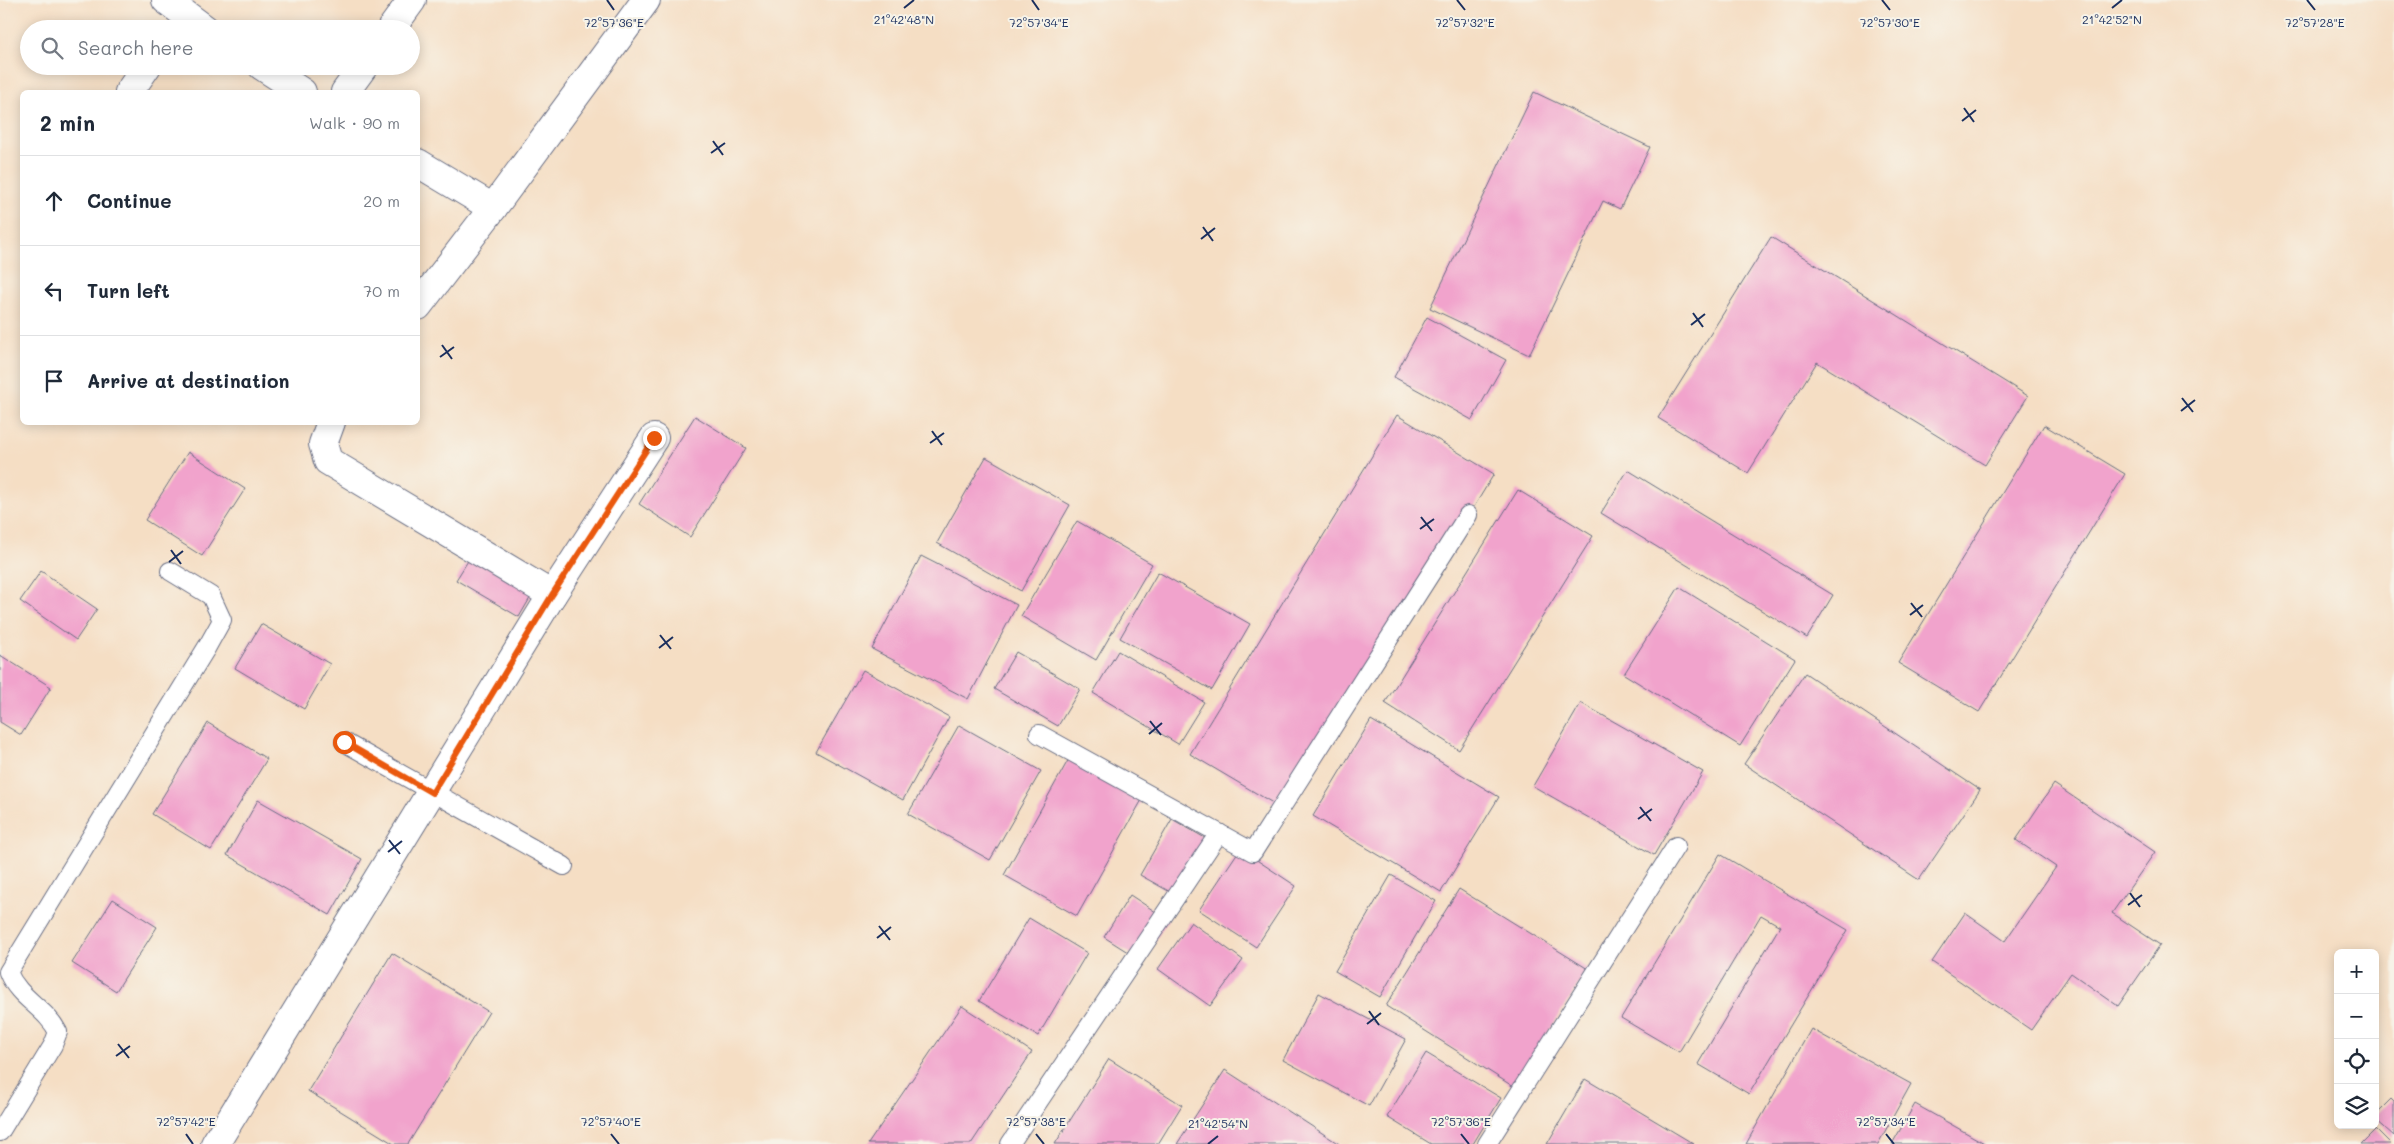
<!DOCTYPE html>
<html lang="en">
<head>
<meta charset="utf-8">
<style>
  :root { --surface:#fff; --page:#f2f2f3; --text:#1f2937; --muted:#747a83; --line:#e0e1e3 }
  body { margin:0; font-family:Mali,sans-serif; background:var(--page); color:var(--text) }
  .controls { position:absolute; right:15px; bottom:15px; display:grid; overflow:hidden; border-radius:8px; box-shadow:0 2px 12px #0003 }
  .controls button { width:45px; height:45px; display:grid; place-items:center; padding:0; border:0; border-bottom:1px solid var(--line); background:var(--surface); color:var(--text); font:25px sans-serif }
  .stop { position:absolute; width:15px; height:15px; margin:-11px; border:4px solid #ea580c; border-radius:50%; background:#fff }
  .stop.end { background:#ea580c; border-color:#fff; box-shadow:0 1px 5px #0008 }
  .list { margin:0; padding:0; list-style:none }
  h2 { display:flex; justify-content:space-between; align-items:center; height:65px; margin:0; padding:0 20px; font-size:21px }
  h2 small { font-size:16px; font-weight:400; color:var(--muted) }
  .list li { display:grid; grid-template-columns:32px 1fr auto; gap:15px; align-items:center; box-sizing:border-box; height:90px; padding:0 20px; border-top:1px solid var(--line) }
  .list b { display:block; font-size:19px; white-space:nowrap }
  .list em { font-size:16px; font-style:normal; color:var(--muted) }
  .icon { flex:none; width:28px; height:28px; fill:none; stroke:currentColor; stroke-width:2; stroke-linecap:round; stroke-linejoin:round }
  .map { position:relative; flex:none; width:2394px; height:1144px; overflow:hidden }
  .search { position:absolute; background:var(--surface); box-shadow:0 2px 12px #0003; left:20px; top:20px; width:400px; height:55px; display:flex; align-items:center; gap:12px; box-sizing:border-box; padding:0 18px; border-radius:28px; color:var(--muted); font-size:19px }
  .panel { position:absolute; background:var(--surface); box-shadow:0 2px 12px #0003; left:20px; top:90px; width:400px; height:335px; border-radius:8px }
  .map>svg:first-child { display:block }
  .building { fill:#f1a3cc }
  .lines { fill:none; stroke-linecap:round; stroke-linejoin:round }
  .lane-casing { stroke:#676c82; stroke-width:20 }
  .street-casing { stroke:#676c82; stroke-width:30 }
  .lane { stroke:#fff; stroke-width:18 }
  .street { stroke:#fff; stroke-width:28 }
  .route { stroke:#ea580c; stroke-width:6 }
  .ticks { fill:none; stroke:#1b2f5e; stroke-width:2 }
  .ticks-label { font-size:12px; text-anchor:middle; fill:#1b2f5e; stroke:#f7f3e8; stroke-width:4; stroke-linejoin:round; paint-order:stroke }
</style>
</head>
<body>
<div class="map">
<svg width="2394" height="1144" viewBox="0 0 2394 1144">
  <rect width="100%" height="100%" fill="#f7f3e8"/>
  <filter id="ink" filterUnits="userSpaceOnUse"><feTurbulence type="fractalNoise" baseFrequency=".02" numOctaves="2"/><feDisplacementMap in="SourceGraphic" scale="10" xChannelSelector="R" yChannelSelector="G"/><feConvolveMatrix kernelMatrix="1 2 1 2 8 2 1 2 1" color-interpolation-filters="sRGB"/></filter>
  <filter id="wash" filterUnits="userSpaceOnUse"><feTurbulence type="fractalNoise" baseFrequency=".0096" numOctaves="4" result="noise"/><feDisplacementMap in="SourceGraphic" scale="20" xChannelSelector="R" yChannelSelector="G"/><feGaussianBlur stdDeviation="1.12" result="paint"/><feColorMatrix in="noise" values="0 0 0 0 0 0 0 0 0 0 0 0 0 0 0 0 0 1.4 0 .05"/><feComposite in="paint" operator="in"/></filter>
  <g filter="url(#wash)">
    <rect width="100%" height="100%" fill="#f5dec4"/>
    <g id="blocks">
      <g class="building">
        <polygon points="1534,92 1650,147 1620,209 1603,201 1529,355 1430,308"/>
        <polygon points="1771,237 2028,396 1985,465 1817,362 1748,473 1658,418"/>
        <polygon points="1427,317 1506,360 1472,420 1394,377"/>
        <polygon points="1397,415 1494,474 1288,812 1190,754"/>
        <polygon points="695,416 746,448 690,537 639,504"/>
        <polygon points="2044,425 2125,474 1979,712 1898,663"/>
        <polygon points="188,452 245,489 202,556 145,520"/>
        <polygon points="986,457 1070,505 1021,591 937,543"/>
        <polygon points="1628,470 1833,595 1807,638 1601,513"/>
        <polygon points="1518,490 1593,536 1459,750 1385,703"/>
        <polygon points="1077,521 1152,564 1096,660 1021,616"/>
        <polygon points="471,556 533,593 519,617 456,580"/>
        <polygon points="921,556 1017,605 968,699 872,649"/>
        <polygon points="41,571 97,609 76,640 20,601"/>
        <polygon points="1158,572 1250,624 1212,690 1120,638"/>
        <polygon points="1679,587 1795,659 1740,746 1624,674"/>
        <polygon points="261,624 330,664 304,709 235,668"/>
        <polygon points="1118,651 1204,702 1178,744 1093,693"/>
        <polygon points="1016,652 1080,689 1058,726 994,689"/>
        <polygon points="0,655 51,687 21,735 0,722"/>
        <polygon points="863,670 949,717 903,800 816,752"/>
        <polygon points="1805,673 1980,790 1919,880 1744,764"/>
        <polygon points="1581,703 1703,772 1654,855 1533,786"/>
        <polygon points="1371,720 1499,797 1441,892 1313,816"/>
        <polygon points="208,723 267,759 211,850 152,814"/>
        <polygon points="959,725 1041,771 990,860 908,814"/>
        <polygon points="1075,748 1148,789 1077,916 1004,875"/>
        <polygon points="2054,784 2155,852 2112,913 2160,945 2118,1006 2071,973 2031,1030 1932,962 1965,913 2005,941 2056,867 2016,840"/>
        <polygon points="258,800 362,859 330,915 227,855"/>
        <polygon points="1172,819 1212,842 1181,898 1140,875"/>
        <polygon points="1240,849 1296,886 1256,947 1199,910"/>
        <polygon points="1720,854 1848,930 1749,1094 1698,1064 1780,926 1761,915 1679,1052 1621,1018"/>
        <polygon points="1391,875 1436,901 1380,997 1335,971"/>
        <polygon points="1459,889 1588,969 1514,1087 1386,1006"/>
        <polygon points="1130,895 1168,920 1142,961 1104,937"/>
        <polygon points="113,899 157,927 116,991 72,963"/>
        <polygon points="1029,918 1087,953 1038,1036 979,1001"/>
        <polygon points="1191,922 1243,960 1210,1006 1158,969"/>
        <polygon points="392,953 489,1012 408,1144 394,1144 308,1091"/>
        <polygon points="1319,993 1406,1039 1369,1106 1283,1060"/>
        <polygon points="962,1006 1032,1052 971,1144 868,1144"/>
        <polygon points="1811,1029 1911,1084 1878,1144 1746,1144"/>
        <polygon points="1426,1053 1501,1098 1473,1144 1431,1144 1387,1117"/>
        <polygon points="1109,1059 1182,1105 1158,1144 1055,1144"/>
        <polygon points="1225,1070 1339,1144 1177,1144"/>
        <polygon points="1585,1079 1694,1144 1547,1144"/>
        <polygon points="2391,1099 2394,1102 2394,1136 2375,1119 2375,1115"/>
        <polygon points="1915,1104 1986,1144 1892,1144"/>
        <polygon points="2376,1129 2391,1144 2361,1144"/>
      </g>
    </g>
  </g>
  <g filter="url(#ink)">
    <use href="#blocks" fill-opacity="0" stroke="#676c82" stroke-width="1"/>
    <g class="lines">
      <defs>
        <g id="lane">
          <polyline points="1039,734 1253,852 1468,515"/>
          <polyline points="344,742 564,866"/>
          <path d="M0,1132L53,1045L58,1032C46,1008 18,998 8,972L207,647L222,620L211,596L170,571"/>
          <polyline points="1010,1144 1219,833"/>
          <polyline points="1487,1144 1676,846"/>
        </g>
        <g id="street">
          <polyline points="166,0 205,29"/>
          <polyline points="391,29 412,0"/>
          <polyline points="262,66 302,92"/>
          <polyline points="129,92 147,66"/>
          <polyline points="345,92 364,66"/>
          <polyline points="418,163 493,208"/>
          <polyline points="418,306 493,208 646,0"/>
          <polyline points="331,422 323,444 328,461 552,595"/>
          <polyline points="215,1144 552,595 654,438"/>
        </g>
      </defs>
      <use href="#lane" class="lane-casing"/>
      <use href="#street" class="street-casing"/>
      <use href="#lane" class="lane"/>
      <use href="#street" class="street"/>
    </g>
  </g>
  <g class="lines" filter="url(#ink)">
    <polyline class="route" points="344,742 432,793 552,595 654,438"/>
  </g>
  <path class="ticks" d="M607,0L614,10M1032,0L1039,10M1457,0L1465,10M1882,0L1890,10M2307,0L2315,10M904,8L914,0M2112,8L2122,0M1964,108L1974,122M1962,121L1976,110M713,141L723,155M711,153L725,143M1203,227L1213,241M1201,239L1215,228M1693,313L1703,327M1691,325L1705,314M442,345L452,359M440,357L454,347M2182,398L2193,412M2181,411L2195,400M932,431L942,445M930,443L944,433M1421,517L1432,531M1420,529L1434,519M171,550L181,564M169,562L183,551M1911,603L1922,617M1910,615L1923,605M660,635L671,649M659,648L673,637M1150,721L1161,735M1149,734L1162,723M1640,807L1651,821M1638,819L1652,809M389,840L400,854M388,852L402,841M2130,893L2140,907M2128,905L2142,895M879,926L890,940M877,938L891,927M1369,1011L1379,1025M1367,1024L1381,1013M118,1044L129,1058M116,1056L130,1046M186,1134L193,1144M611,1134L619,1144M1036,1134L1044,1144M1461,1134L1469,1144M1886,1134L1894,1144M1208,1144L1218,1136"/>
  <g class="ticks-label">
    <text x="904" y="24">21°42'48"N</text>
    <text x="2112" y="24">21°42'52"N</text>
    <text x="1039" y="27">72°57'34"E</text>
    <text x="1465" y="27">72°57'32"E</text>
    <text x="1890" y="27">72°57'30"E</text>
    <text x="2315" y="27">72°57'28"E</text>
    <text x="614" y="27">72°57'36"E</text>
    <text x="186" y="1126">72°57'42"E</text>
    <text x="611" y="1126">72°57'40"E</text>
    <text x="1036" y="1126">72°57'38"E</text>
    <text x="1461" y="1126">72°57'36"E</text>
    <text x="1886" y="1126">72°57'34"E</text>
    <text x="1218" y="1128">21°42'54"N</text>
  </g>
</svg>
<div class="controls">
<button>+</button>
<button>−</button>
<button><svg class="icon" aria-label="locate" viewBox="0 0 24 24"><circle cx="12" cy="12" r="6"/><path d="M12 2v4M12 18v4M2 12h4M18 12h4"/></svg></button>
<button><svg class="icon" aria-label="layers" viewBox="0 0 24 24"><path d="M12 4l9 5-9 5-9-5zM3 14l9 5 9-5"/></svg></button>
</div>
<div class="stop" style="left:344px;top:742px"></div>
<div class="stop end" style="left:654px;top:438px"></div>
<div class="search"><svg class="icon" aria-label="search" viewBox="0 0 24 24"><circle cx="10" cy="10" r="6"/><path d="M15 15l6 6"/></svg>Search here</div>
<section class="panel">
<h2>2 min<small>Walk · 90 m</small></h2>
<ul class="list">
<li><svg class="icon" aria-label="ahead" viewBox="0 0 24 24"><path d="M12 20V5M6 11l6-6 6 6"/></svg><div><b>Continue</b></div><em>20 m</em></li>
<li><svg class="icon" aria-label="left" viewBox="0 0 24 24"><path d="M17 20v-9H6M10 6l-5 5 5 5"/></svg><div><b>Turn left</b></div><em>70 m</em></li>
<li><svg class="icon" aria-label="arrive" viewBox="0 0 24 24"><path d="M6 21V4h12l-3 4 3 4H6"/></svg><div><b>Arrive at destination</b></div></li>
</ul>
</section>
</div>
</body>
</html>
